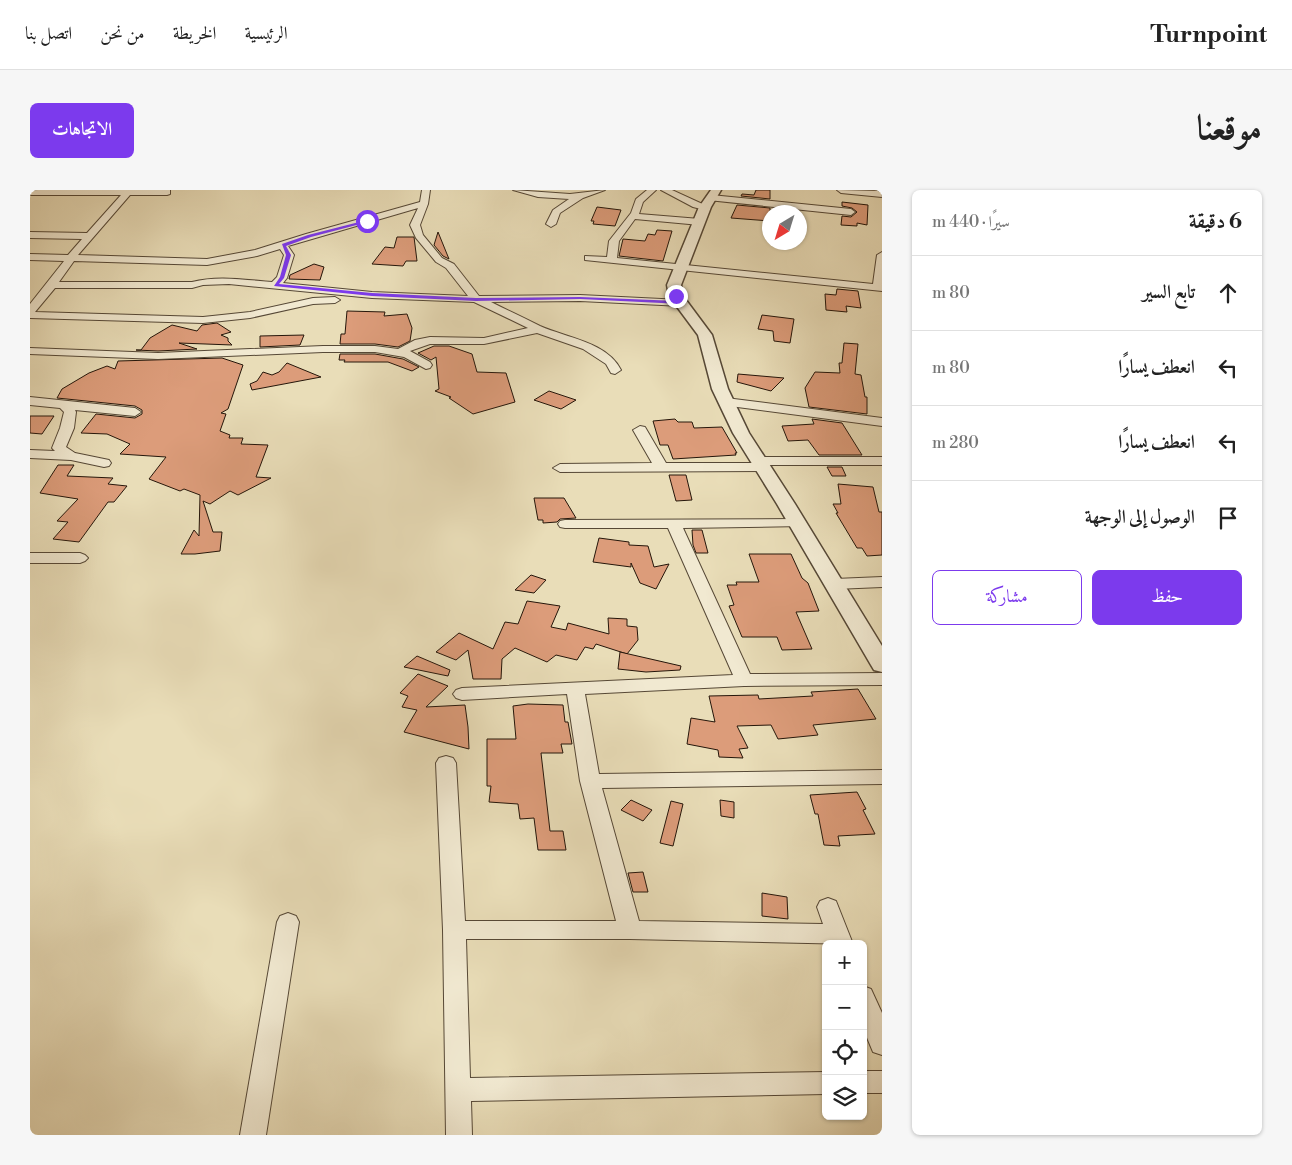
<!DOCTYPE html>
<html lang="ar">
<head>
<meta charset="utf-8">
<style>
  :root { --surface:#fff; --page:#f6f6f6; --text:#222; --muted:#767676; --line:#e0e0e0; --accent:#7c3aed }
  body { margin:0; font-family:"Libre Bodoni",Amiri,serif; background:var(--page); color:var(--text); direction:rtl }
  .controls { position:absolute; right:15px; bottom:15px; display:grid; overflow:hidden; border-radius:8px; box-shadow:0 1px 4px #0004 }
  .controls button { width:45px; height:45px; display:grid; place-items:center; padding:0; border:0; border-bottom:1px solid var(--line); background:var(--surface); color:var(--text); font:25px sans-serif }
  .compass { position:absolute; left:732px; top:15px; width:45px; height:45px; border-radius:50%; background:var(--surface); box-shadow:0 1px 4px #0004; rotate:218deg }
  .stop { position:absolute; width:15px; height:15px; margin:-11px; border:4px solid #7c3aed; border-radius:50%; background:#fff }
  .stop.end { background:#7c3aed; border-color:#fff; box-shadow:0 1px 5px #0008 }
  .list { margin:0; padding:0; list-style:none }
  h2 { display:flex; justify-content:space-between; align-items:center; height:65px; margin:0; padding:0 20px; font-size:21px }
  h2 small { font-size:16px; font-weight:400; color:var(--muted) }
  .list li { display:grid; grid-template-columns:32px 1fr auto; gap:15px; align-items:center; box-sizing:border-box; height:75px; padding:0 20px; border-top:1px solid var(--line) }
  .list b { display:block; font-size:19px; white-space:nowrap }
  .list em { font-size:16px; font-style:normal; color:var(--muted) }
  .actions { display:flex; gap:10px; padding:15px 20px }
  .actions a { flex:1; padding:11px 0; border:1px solid var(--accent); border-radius:8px; text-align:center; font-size:18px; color:var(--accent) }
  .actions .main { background:var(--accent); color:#fff }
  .icon { flex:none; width:28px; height:28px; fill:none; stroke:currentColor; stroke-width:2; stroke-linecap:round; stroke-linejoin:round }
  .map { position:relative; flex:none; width:852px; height:945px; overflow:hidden; direction:ltr; border-radius:8px }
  header { display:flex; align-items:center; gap:30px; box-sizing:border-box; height:70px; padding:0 25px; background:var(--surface); border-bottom:1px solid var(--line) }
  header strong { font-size:24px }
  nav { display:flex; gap:28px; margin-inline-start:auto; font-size:18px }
  .intro { display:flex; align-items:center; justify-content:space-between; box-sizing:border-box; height:120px; padding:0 30px }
  h1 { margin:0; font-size:35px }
  .button { padding:12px 22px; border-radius:8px; background:var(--accent); color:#fff; font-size:18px; font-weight:700 }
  main { display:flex; gap:30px; padding:0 30px }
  aside { flex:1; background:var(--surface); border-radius:8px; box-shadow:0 1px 4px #0004 }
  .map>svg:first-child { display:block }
  .building { fill:#dc9c7a; stroke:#25160a }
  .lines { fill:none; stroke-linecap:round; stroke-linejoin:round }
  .minor-casing { stroke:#564836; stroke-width:2 }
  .tertiary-casing { stroke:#564836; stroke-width:3 }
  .minor { fill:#f1e9d1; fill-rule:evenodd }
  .tertiary { fill:#f1e9d1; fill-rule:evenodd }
  .route { fill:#7c3aed }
</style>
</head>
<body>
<header>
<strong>Turnpoint</strong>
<nav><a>الرئيسية</a><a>الخريطة</a><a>من نحن</a><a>اتصل بنا</a></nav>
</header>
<div class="intro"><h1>موقعنا</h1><a class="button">الاتجاهات</a></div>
<main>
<aside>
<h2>6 دقيقة<small>سيرًا · 440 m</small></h2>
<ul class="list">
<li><svg class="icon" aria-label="ahead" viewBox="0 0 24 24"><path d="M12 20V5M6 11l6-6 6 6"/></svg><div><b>تابع السير</b></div><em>80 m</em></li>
<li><svg class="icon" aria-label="left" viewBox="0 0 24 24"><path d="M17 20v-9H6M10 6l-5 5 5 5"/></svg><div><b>انعطف يسارًا</b></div><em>80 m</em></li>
<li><svg class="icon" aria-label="left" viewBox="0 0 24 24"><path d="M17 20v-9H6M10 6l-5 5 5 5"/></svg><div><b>انعطف يسارًا</b></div><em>280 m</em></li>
<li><svg class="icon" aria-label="arrive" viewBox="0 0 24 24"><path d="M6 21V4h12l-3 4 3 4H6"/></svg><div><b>الوصول إلى الوجهة</b></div></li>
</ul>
<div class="actions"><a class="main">حفظ</a><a>مشاركة</a></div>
</aside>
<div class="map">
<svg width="852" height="945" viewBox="0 0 852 945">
  <rect width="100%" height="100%" fill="#e9ddb8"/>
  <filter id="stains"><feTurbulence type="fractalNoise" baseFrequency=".004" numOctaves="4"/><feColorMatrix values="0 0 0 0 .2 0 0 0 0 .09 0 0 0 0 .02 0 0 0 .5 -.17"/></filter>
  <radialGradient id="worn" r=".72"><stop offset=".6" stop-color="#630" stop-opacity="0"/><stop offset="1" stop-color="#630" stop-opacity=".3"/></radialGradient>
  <g class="building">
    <polygon points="726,0 740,0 740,9 711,6 712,4 724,5"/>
    <polygon points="812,12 838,15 837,35 827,33 827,36 811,35 812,26 821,27 827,22 822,18 812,16"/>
    <polygon points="707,15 740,18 740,31 701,28"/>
    <polygon points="567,17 591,20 585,36 563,34 564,31 561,31"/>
    <polygon points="627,40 642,41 633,71 589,66 593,49 615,51 618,44 625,45"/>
    <polygon points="408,42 419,69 413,66 404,55"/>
    <polygon points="367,47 384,47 387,71 376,71 373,76 342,74 355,57 364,58"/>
    <polygon points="284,74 294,77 290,90 259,89 260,85"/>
    <polygon points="807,99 828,101 831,118 816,116 817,122 796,120 795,104 806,105"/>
    <polygon points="317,121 355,122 354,126 377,124 382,138 380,151 368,157 345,154 310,154 311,144 315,144"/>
    <polygon points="732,125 764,129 760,153 744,151 743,141 728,139"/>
    <polygon points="187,133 201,142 191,145 198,148 198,151 202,155 149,153 167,159 128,161 106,160 111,160 120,148 142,135 167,141 172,135"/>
    <polygon points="274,145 270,155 230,157 230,146"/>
    <polygon points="814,153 828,154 825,184 831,185 835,207 837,207 837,224 779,217 775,198 785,182 810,183 809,173 812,173"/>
    <polygon points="404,156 419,156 442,164 447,182 476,183 485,212 443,224 419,208 421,207 405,201 409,199 406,167 401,170 388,163"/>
    <polygon points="310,164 345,164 373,169 389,177 382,181 358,172 314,172 315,170 309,170"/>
    <polygon points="192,168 213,175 198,219 191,223 196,224 190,241 200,245 199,248 213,248 211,254 238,255 226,287 241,288 208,305 200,301 180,314 173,311 183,342 192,342 190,361 165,364 151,364 164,340 169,346 170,305 154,299 150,301 119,289 136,267 90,264 100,254 77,244 51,243 66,224 105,228 112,224 112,220 105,216 27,208 32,199 59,183 77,176 85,179 88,171"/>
    <polygon points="257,173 291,187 222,200 220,194 227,191 233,182 242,185 249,182"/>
    <polygon points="708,184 754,188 741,201 707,192"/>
    <polygon points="519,201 546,210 531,219 504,210"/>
    <polygon points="0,226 24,226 12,244 0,243"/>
    <polygon points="645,229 648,232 662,232 664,238 692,237 707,263 705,263 706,265 643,269 638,255 630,255 623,231"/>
    <polygon points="782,229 812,233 832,265 789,265 778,250 758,251 752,236 784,234"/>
    <polygon points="28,275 44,275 37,286 83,288 78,294 97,296 84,312 78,312 49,352 23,349 38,332 27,331 48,309 10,303"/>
    <polygon points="797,277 812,277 816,286 802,286"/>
    <polygon points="639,285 656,285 662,310 646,311"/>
    <polygon points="808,294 843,297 849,322 852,322 852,365 837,366 832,358 827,358 806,323 808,323 803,314 811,314"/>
    <polygon points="504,308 534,308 546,328 530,329 527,332 513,333 513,330 508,330"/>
    <polygon points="662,340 672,340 678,363 666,363 663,355"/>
    <polygon points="569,348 599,352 599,355 618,356 624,377 639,374 626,399 610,393 601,373 601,377 563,372"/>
    <polygon points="719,364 761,364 772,388 778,393 789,421 766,422 782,459 752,460 747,447 712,447 699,416 704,415 697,395 707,395 706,392 729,392"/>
    <polygon points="501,385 516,390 504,403 485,400"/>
    <polygon points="497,411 530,416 521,437 536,440 538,433 579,444 578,428 597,429 597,436 607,437 608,450 597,464 566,454 563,459 555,457 547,470 526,465 517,472 485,458 472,469 471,489 443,489 438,460 426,470 406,462 429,443 463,459 475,432 488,434"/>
    <polygon points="590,462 651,476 650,480 616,482 588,479"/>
    <polygon points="387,466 420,480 418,486 374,477"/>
    <polygon points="388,484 418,496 396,517 435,515 438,537 439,559 374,542 387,520 372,517 378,506 370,503"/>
    <polygon points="828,499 846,529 783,535 788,545 748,549 741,535 707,536 718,558 709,559 713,568 689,567 688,560 657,554 661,528 685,532 679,506 728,505 729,509 783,506 781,502"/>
    <polygon points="498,514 533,515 535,532 538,532 542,554 531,554 533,563 511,563 520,641 533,641 536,660 508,660 504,628 490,629 488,614 459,612 461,596 457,596 457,549 486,549 483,516"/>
    <polygon points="827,602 836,619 833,620 845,644 808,646 810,656 794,655 788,624 785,624 780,605"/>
    <polygon points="601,610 622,620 613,631 591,620"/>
    <polygon points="690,610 704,612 704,628 691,626"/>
    <polygon points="641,611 653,614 643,656 630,653"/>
    <polygon points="613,682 618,702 603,702 598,683"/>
    <polygon points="732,703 757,707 758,729 732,726"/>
  </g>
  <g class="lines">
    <defs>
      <g id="minor">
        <path d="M0,0H140V4L137,5H100L48,65L177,69L225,60L276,44L390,12L392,0H400L398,14L390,35L393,45L412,68L424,74L449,106L550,105L652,110L657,113L652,116L550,111L461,112C477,120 494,128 510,136C537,148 577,152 591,180L585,184L581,183L576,174L553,159L507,143L454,154H400L380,161L400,172L402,175L400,178L396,179L374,167L345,162H293L128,169L0,164V158L128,163L293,156H345L368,159L385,150L400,147L454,148L498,138L444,112L342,108L199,94L173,95L162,98H25L5,122L173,127L220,122L283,108L305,107L310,110L305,113L283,114L220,128L173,133L0,128V114L34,71L0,70V64L38,65L52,49L0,48V42L57,43L91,5H0ZM388,18L380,35L386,48L406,72L416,78L438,106L342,102L253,93L257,88L264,65L258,56ZM250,59L254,65L247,87L242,92C215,90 188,85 162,92H29L44,71L177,75L227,66Z"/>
        <polygon points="483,0 540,4 575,0 553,8 530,23 526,34 521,37 516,34 523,20 539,9 508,7"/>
        <polygon points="617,0 626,0 613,12 609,24 670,29 675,32 670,35 605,29 589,51 587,68 843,94 847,65 852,62 852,101 555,70 555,66 577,67 579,51 601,23 606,9"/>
        <polygon points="631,0 642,0 679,17 675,20 663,17"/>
        <polygon points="807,0 852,1 852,7 811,3"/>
        <polygon points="681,5 821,19 825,22 821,25 678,10 678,6"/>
        <polygon points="0,207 105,218 111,222 105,226 45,220 46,222 44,238 36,257 45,263 79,270 81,273 79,276 74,277 41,270 0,268 0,260 25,261 22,258 30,238 34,222 30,218 0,215"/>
        <polygon points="696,208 852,228 852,236 692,215 690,212"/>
        <polygon points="610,236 615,237 636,273 723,273 722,271 724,268 729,267 852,267 852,275 739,275 740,277 738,280 733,281 530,282 523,278 530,274 622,273 603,240"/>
        <polygon points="768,329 773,330 775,333 773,336 653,338 720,484 852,483 852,495 714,496 555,504 569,584 852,580 852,594 572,598 609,731 793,734 787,717 790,711 798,708 806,711 823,754 600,749 436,749 440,888 796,882 796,904 441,911 442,945 416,945 413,740 406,573 409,568 416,566 423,568 426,573 435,731 586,731 550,591 537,504 432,510 426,508 423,504 426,500 432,498 703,485 638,338 535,338 530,337 528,334 530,331 535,330"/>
        <polygon points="0,363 50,363 55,365 58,368 55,371 50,373 0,373"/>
        <polygon points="852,387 852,397 805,399 799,397 797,394 799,391 805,389"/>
        <polygon points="258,723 266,726 269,732 236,945 210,945 247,732 250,726"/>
        <polygon points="833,796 841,799 852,823 852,865 843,862 833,838"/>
        <rect x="833" y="881" width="19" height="22"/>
      </g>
      <polygon id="tertiary" points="681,0 691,0 681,17 651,95 653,106 682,145 698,199 719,243 765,314 852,456 852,482 844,480 841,475 747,314 703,243 682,199 668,145 639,106 637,95 669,17"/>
    </defs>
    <use href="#minor" class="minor-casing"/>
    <use href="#tertiary" class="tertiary-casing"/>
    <use href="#minor" class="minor"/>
    <use href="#tertiary" class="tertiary"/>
  </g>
  <polygon class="route" points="337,30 338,32 281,47 256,56 261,65 254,88 249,94 342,103 446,108 550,107 648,111 644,106 646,104 654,113 652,114 550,109 446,111 342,106 244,96 250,87 256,65 252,54 278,45"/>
  <rect width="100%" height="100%" filter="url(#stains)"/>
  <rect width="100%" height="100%" fill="url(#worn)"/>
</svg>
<div class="controls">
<button>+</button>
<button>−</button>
<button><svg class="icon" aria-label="locate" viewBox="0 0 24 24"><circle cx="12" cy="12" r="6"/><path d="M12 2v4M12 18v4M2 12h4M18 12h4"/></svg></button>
<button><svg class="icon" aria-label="layers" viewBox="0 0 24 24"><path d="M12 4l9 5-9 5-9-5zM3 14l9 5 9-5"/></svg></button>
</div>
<svg class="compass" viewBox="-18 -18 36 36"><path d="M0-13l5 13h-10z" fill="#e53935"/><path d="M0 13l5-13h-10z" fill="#767676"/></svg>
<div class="stop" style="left:337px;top:31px"></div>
<div class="stop end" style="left:646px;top:106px"></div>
</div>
</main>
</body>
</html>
